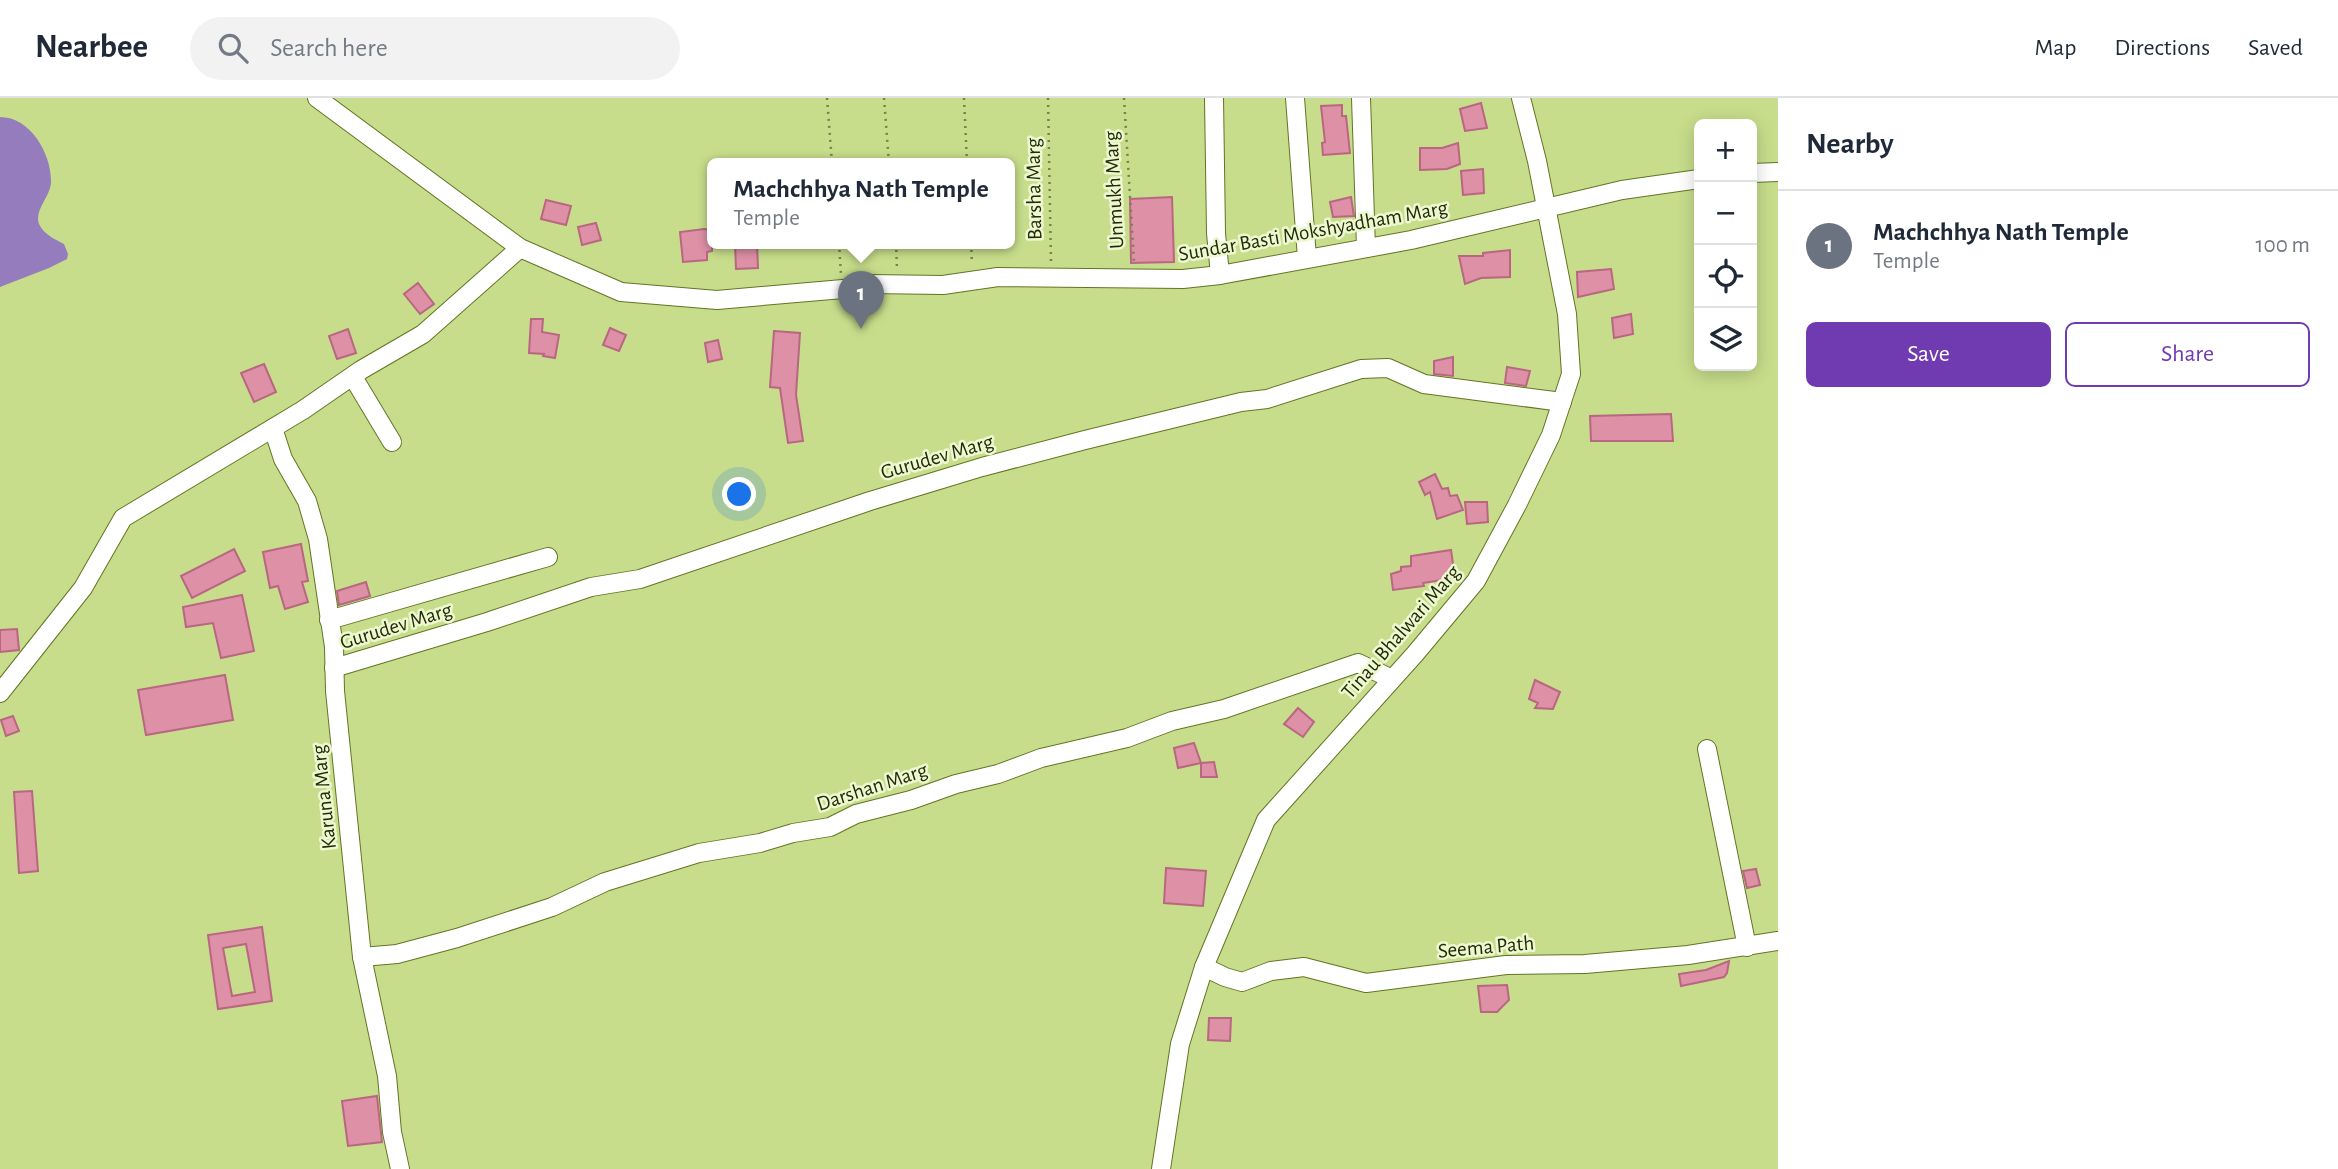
<!DOCTYPE html>
<html lang="en">
<head>
<meta charset="utf-8">
<style>
  :root { --surface:#fff; --page:#f2f2f3; --text:#1f2937; --muted:#747a83; --line:#e0e1e3; --accent:#703ab0 }
  body { margin:0; font-family:"Alegreya Sans",sans-serif; background:var(--page); color:var(--text) }
  .controls { position:absolute; right:21px; top:21px; display:grid; overflow:hidden; border-radius:10px; box-shadow:0 4px 18px #0003 }
  .controls button { width:63px; height:63px; display:grid; place-items:center; padding:0; border:0; border-bottom:2px solid var(--line); background:var(--surface); color:var(--text); font:35px sans-serif }
  .you { position:absolute; left:740px; top:397px; width:24px; height:24px; margin:-18px; border:5px solid #fff; border-radius:50%; background:#1a73e8; box-shadow:0 0 0 10px #1a73e833 }
  .badge { display:grid; place-items:center; width:46px; height:46px; border-radius:50%; background:var(--accent); color:#fff; font-size:23px; font-weight:700 }
  .pin { position:absolute; translate:-50% -58px; filter:drop-shadow(0 2px 4px #0008) }
  .pin::after { content:''; position:absolute; top:37px; width:24px; height:21px; background:inherit; clip-path:polygon(0 0,100% 0,50% 100%) }
  .popup { position:absolute; left:707px; top:60px; width:308px; height:91px; box-sizing:border-box; display:grid; place-content:center; border-radius:10px; background:var(--surface); filter:drop-shadow(0 2px 5px #0005); font-size:23px; white-space:nowrap; color:var(--muted) }
  .popup b { font-size:26px; color:var(--text) }
  .popup::after { content:''; position:absolute; left:50%; top:100%; margin-left:-14px; border:14px solid transparent; border-top-color:var(--surface) }
  .list { margin:0; padding:0; list-style:none }
  h2 { display:flex; justify-content:space-between; align-items:center; height:91px; margin:0; padding:0 28px; font-size:30px }
  h2 small { font-size:23px; font-weight:400; color:var(--muted) }
  .list li { display:grid; grid-template-columns:46px 1fr auto; gap:21px; align-items:center; box-sizing:border-box; height:112px; padding:0 28px; border-top:2px solid var(--line) }
  .list b { display:block; font-size:26px; white-space:nowrap }
  .list p { margin:0; font-size:23px; white-space:nowrap; color:var(--muted) }
  .list em { font-size:23px; font-style:normal; color:var(--muted) }
  .actions { display:flex; gap:14px; padding:21px 28px }
  .actions a { flex:1; padding:16px 0; border:2px solid var(--accent); border-radius:10px; text-align:center; font-size:24px; color:var(--accent) }
  .actions .main { background:var(--accent); color:#fff }
  .icon { flex:none; width:38px; height:38px; fill:none; stroke:currentColor; stroke-width:2; stroke-linecap:round; stroke-linejoin:round }
  .map { position:relative; flex:none; width:1778px; height:1071px; overflow:hidden }
  header { display:flex; align-items:center; gap:42px; box-sizing:border-box; height:98px; padding:0 35px; background:var(--surface); border-bottom:2px solid var(--line) }
  header strong { font-size:33px }
  nav { display:flex; gap:38px; margin-inline-start:auto; font-size:24px }
  .search { width:490px; height:63px; background:var(--page); display:flex; align-items:center; gap:18px; box-sizing:border-box; padding:0 24px; border-radius:38px; color:var(--muted); font-size:26px }
  main { display:flex }
  aside { flex:1; background:var(--surface) }
  .map>svg:first-child { display:block }
  .water { fill:#957dbd }
  .building { fill:#dd90a6; stroke:#b96780; stroke-width:2; fill-rule:evenodd }
  .lines { fill:none; stroke-linecap:round; stroke-linejoin:round }
  .minor-casing { stroke:#637523; stroke-width:20 }
  .path { stroke:#748349; stroke-width:2.5; stroke-dasharray:2 5; stroke-linecap:butt }
  .minor { stroke:#fff; stroke-width:18 }
  .labels { text-anchor:middle; dominant-baseline:central; stroke-width:5; stroke-linejoin:round; paint-order:stroke }
  .street-label { font-size:21px; fill:#242b09; stroke:#edf8d0 }
</style>
</head>
<body>
<header>
<strong>Nearbee</strong>
<div class="search"><svg class="icon" aria-label="search" viewBox="0 0 24 24"><circle cx="10" cy="10" r="6"/><path d="M15 15l6 6"/></svg>Search here</div>
<nav><a>Map</a><a>Directions</a><a>Saved</a></nav>
</header>
<main>
<div class="map">
<svg width="1778" height="1071" viewBox="0 0 1778 1071">
  <rect width="100%" height="100%" fill="#c7dd8b"/>
  <path class="water" d="M0,19C31,19 52,57 51,85C50,99 34,112 39,126C44,137 55,141 64,146L68,156L67,161L49,170L0,189Z"/>
  <g class="building">
    <polygon points="1481,5 1487,30 1465,33 1460,11"/>
    <polygon points="1342,7 1342,18 1346,18 1350,55 1323,57 1322,45 1325,44 1321,8"/>
    <polygon points="1458,45 1460,66 1447,71 1420,72 1420,50 1442,50"/>
    <polygon points="1483,71 1484,95 1463,97 1461,73"/>
    <polygon points="1172,99 1174,164 1131,165 1130,101"/>
    <polygon points="1351,99 1354,118 1333,119 1330,104"/>
    <polygon points="546,102 571,108 566,127 541,121"/>
    <polygon points="596,125 601,142 582,147 578,129"/>
    <polygon points="704,131 712,132 712,153 707,154 707,162 683,164 680,134"/>
    <polygon points="735,145 757,145 758,170 736,171"/>
    <polygon points="1510,152 1510,179 1481,180 1465,186 1459,158 1483,158 1483,155"/>
    <polygon points="1611,171 1614,191 1578,199 1577,174"/>
    <polygon points="418,185 434,206 420,216 404,196"/>
    <polygon points="1631,216 1633,236 1614,240 1612,220"/>
    <polygon points="531,221 543,221 542,234 559,237 555,260 543,258 544,256 529,255"/>
    <polygon points="610,230 626,237 619,253 603,247"/>
    <polygon points="348,231 356,255 337,261 329,238"/>
    <polygon points="774,233 800,235 796,297 803,343 788,345 780,290 770,289"/>
    <polygon points="718,242 722,261 708,264 705,245"/>
    <polygon points="1453,259 1453,278 1434,276 1434,263"/>
    <polygon points="264,266 276,294 254,304 241,275"/>
    <polygon points="1507,269 1530,273 1526,288 1505,285"/>
    <polygon points="1671,316 1673,343 1591,343 1590,318"/>
    <polygon points="1435,376 1442,391 1448,390 1450,398 1457,397 1463,412 1437,421 1430,394 1425,397 1419,384"/>
    <polygon points="1465,404 1487,404 1488,424 1467,426"/>
    <polygon points="301,446 308,483 302,484 308,504 285,511 278,488 270,490 263,454"/>
    <polygon points="234,451 245,473 192,500 181,478"/>
    <polygon points="1451,452 1455,480 1423,485 1424,488 1393,492 1391,476 1401,473 1401,469 1411,468 1411,458"/>
    <polygon points="366,484 370,498 339,507 337,493"/>
    <polygon points="242,497 254,553 221,560 213,525 186,529 183,509"/>
    <polygon points="17,531 19,552 0,554 0,532"/>
    <polygon points="225,577 233,622 146,637 138,592"/>
    <polygon points="1535,582 1560,594 1553,611 1535,610 1538,605 1529,601"/>
    <polygon points="1298,610 1314,624 1303,639 1284,626"/>
    <polygon points="13,618 19,633 6,638 1,622"/>
    <polygon points="1194,645 1201,665 1178,670 1174,650"/>
    <polygon points="1214,664 1217,679 1201,679 1201,665"/>
    <polygon points="32,693 38,773 19,775 14,694"/>
    <polygon points="1166,770 1206,773 1203,808 1164,805"/>
    <polygon points="1756,771 1760,787 1747,790 1743,773"/>
    <path d="M262,829L272,903L218,911L208,837ZM246,846L255,894L232,898L223,850Z"/>
    <polygon points="1729,863 1727,875 1724,879 1681,888 1679,876 1706,872"/>
    <polygon points="1507,887 1509,902 1497,914 1481,914 1478,888"/>
    <polygon points="1209,920 1231,920 1230,943 1208,942"/>
    <polygon points="377,998 382,1044 348,1048 342,1003"/>
  </g>
  <g class="lines">
    <defs>
      <g id="minor">
        <polyline points="317,0 520,150 621,194 717,202 843,191 869,186 943,187 998,179 1183,181 1220,177 1411,142 1622,92 1699,81"/>
        <polyline points="1214,0 1216,135 1220,177"/>
        <polyline points="1295,0 1307,160"/>
        <polyline points="1361,0 1366,150"/>
        <polyline points="1752,75 1778,74"/>
        <polyline points="353,279 392,344"/>
        <polyline points="273,330 283,361 307,403 318,441 334,549 335,593 362,859 387,978 392,1034 400,1071"/>
        <polyline points="329,522 548,459"/>
        <polyline points="334,570 487,524 591,489 640,481 870,403 982,369 1085,342 1241,304 1267,301 1361,271 1388,270 1424,286 1562,304"/>
        <polyline points="0,595 83,490 123,420 303,312 361,272 423,236 520,150"/>
        <polyline points="1707,651 1747,849"/>
        <polyline points="362,859 397,856 457,840 552,809 605,784 699,755 760,745 793,735 830,729 856,716 911,702 956,686 998,676 1041,660 1127,640 1172,623 1224,611 1358,565 1392,581"/>
        <polyline points="1204,869 1225,879 1242,884 1271,873 1304,869 1366,885 1506,867 1585,866 1688,857 1778,843"/>
        <polyline points="1161,1071 1180,946 1204,869 1266,722 1415,556 1476,483 1517,407 1551,337 1571,276 1567,216 1537,63 1521,0"/>
      </g>
    </defs>
    <use href="#minor" class="minor-casing"/>
    <g class="path">
      <polyline points="827,0 832,65"/>
      <polyline points="884,0 889,65"/>
      <polyline points="964,0 967,65"/>
      <polyline points="1048,0 1051,165"/>
      <polyline points="1124,0 1134,164"/>
      <polyline points="839,145 841,177"/>
      <polyline points="896,145 897,172"/>
      <polyline points="971,145 972,166"/>
    </g>
    <use href="#minor" class="minor"/>
  </g>
  <g class="labels">
    <g class="street-label">
      <text transform="translate(1034 91) rotate(-91)">Barsha Marg</text>
      <text transform="translate(1114 92) rotate(-93)">Unmukh Marg</text>
      <text transform="translate(1313 133) rotate(-10)">Sundar Basti Mokshyadham Marg</text>
      <text transform="translate(937 359) rotate(-16)">Gurudev Marg</text>
      <text transform="translate(396 528) rotate(-17)">Gurudev Marg</text>
      <text transform="translate(1401 534) rotate(-49)">Tinau Bhalwari Marg</text>
      <text transform="translate(872 689) rotate(-18)">Darshan Marg</text>
      <text transform="translate(324 699) rotate(-96)">Karuna Marg</text>
      <text transform="translate(1486 849) rotate(-5)">Seema Path</text>
    </g>
  </g>
</svg>
<div class="controls">
<button>+</button>
<button>−</button>
<button><svg class="icon" aria-label="locate" viewBox="0 0 24 24"><circle cx="12" cy="12" r="6"/><path d="M12 2v4M12 18v4M2 12h4M18 12h4"/></svg></button>
<button><svg class="icon" aria-label="layers" viewBox="0 0 24 24"><path d="M12 4l9 5-9 5-9-5zM3 14l9 5 9-5"/></svg></button>
</div>
<div class="you"></div>
<div class="pin badge" style="left:861px;top:231px;background:#6b7280">1</div>
<div class="popup"><b>Machchhya Nath Temple</b>Temple</div>
</div>
<aside>
<h2>Nearby<small></small></h2>
<ul class="list">
<li><span class="badge" style="background:#6b7280">1</span><div><b>Machchhya Nath Temple</b><p>Temple</p></div><em>100 m</em></li>
</ul>
<div class="actions"><a class="main">Save</a><a>Share</a></div>
</aside>
</main>
</body>
</html>
